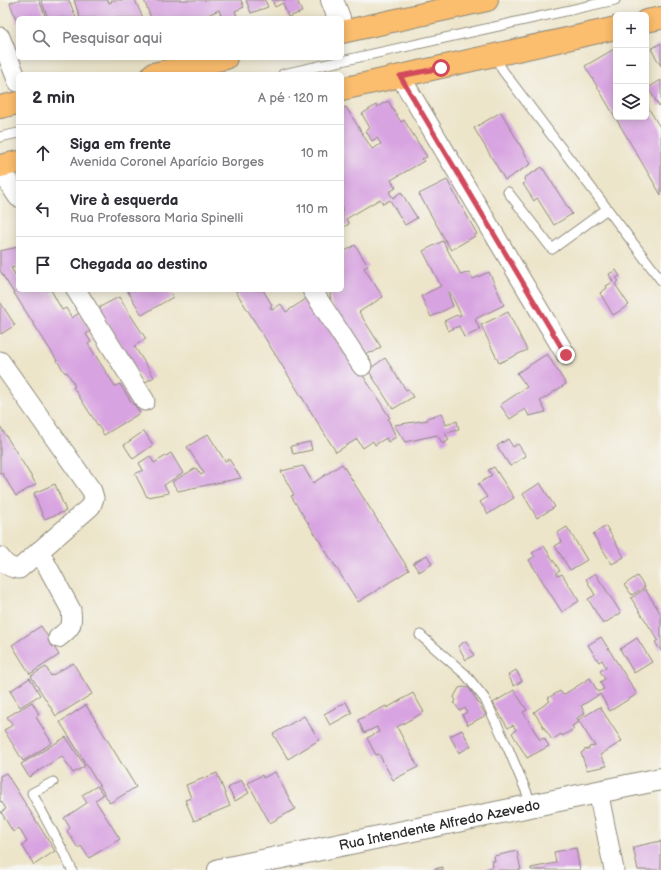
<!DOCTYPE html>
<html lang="pt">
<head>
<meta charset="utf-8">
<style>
  :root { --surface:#fff; --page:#f2f2f3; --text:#2b2b33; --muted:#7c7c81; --line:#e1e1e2 }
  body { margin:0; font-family:"Balsamiq Sans",sans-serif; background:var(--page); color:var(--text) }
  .controls { position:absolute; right:12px; top:12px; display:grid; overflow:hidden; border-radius:6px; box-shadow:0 2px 10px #0003 }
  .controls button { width:36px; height:36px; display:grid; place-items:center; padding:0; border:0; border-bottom:1px solid var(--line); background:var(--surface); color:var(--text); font:20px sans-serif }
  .stop { position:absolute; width:12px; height:12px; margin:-9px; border:3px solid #d1495b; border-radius:50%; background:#fff }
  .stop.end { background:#d1495b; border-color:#fff; box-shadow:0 1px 4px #0008 }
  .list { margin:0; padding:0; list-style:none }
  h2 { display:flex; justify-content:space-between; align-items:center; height:52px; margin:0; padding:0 16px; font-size:17px }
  h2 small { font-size:13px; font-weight:400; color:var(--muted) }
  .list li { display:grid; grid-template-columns:26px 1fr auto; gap:12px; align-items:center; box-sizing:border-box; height:56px; padding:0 16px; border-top:1px solid var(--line) }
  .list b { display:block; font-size:15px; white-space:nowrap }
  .list p { margin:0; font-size:13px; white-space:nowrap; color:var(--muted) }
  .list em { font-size:13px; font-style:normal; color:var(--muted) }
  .icon { flex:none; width:22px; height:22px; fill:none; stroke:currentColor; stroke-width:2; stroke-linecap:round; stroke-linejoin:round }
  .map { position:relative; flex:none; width:661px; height:870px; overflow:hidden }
  .search { position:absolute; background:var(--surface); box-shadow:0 2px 10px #0003; left:16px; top:16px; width:328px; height:44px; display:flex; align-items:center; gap:10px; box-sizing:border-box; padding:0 14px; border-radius:6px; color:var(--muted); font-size:15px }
  .panel { position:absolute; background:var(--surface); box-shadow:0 2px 10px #0003; left:16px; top:72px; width:328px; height:220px; border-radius:6px }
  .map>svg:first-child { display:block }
  .building { fill:#d8a3e1 }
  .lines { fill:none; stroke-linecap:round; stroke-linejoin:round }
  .service-casing { stroke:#8c887a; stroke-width:11 }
  .minor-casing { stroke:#8c887a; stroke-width:21 }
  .tertiary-casing { stroke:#8c887a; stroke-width:24 }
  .primary-casing { stroke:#8c887a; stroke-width:24 }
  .service { stroke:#fff; stroke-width:9 }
  .minor { stroke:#fff; stroke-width:19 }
  .tertiary { stroke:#fff; stroke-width:22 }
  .primary { stroke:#fbbd6e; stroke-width:22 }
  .route { stroke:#d1495b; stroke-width:5 }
  .labels { text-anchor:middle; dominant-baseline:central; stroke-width:4; stroke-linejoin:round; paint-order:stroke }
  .street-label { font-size:14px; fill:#2b2b2b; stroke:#f6f6f2 }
</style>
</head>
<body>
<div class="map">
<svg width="661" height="870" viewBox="0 0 661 870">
  <rect width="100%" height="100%" fill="#f6f6f2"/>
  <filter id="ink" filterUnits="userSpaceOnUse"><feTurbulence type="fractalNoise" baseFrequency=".025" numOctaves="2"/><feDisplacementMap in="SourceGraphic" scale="8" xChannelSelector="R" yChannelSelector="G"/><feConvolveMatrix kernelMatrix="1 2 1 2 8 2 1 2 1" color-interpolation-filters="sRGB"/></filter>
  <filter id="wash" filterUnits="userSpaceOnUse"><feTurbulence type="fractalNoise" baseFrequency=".012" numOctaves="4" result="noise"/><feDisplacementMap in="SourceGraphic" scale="16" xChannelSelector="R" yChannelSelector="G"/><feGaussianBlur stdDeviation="0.9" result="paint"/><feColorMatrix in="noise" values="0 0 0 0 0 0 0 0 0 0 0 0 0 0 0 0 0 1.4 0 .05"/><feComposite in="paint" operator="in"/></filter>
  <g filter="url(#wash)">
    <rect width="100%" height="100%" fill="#ede5ca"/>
    <g id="blocks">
      <g class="building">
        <polygon points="18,0 39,0 46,18 18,18 18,25 10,3"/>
        <polygon points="41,0 69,0 76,18 48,18"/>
        <polygon points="74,0 108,0 109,3 112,2 111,0 135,0 143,18 80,18"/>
        <polygon points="144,0 241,0 244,7 235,11 237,16 232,18 222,18 219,10 201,18 151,18"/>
        <polygon points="246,0 265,0 268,7 251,13"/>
        <polygon points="272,0 297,0 302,12 288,17 283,3 275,7"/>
        <polygon points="661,43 661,66 651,49"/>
        <polygon points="614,49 616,53 616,117 646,117 646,104 661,129 661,195 585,66"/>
        <polygon points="661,80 661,105 659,106 648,88"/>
        <polygon points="388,101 401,122 404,120 427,157 422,159 424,161 391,180 396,188 389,192 393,198 401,192 417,218 405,225 390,200 383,204 380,199 346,219 349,224 344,227 342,224 342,108 346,107 372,149 381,144 377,138 372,141 366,131 370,128 362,114 376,105 377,107"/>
        <polygon points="501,112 531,164 505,180 474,128"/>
        <polygon points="542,167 572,214 554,225 537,198 534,201 523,184 525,183 524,178"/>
        <polygon points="447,180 477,234 474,235 475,236 451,250 419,194"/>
        <polygon points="443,241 461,275 469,272 473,279 489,272 504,305 475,319 480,330 464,337 459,326 448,331 444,321 457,315 458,316 461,315 450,292 448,293 453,306 431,317 421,296 441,286 423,251"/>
        <polygon points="355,245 368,266 364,268 383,297 359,312 381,347 374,352 359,355 331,303 330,293 328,290 342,290 342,253"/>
        <polygon points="18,247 18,266 11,268 18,279 18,290 51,290 62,310 66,308 72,318 79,313 90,331 86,334 91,342 88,344 115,386 120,384 133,405 134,404 140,413 104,435 73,387 75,386 67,372 65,373 0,271 0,251"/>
        <polygon points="616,270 620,276 616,278 619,281 615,284 629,305 613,315 600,293 607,288 606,286 613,282 609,274"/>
        <polygon points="127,290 169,290 173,297 142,315"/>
        <polygon points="235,290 263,290 272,305 270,307 272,310 281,304 286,312 312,295 390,418 388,419 396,437 388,442 386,438 375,445 373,441 363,448 357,439 336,452"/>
        <polygon points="119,297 146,339 134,346 154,377 144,383 99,309 101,308 100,307"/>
        <polygon points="0,302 15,325 1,334 0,332"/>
        <polygon points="508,312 527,350 499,363 481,325"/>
        <polygon points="547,354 566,384 540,401 546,412 529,416 525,409 510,419 500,405 527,387 517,373"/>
        <polygon points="385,358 406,390 408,389 413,397 393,409 368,370"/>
        <polygon points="442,413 446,425 457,421 459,430 445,433 449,440 443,444 437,435 405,442 394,425 428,420 427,418"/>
        <polygon points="0,426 36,484 16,496 2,473 0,474"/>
        <polygon points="144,431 153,445 133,459 124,445"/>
        <polygon points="208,434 225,461 229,459 241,478 178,491 172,482 196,468 201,475 204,473 187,447"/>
        <polygon points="508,439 513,447 518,444 526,456 510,466 497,446"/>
        <polygon points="310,442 312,450 293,454 291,446"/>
        <polygon points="171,453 183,473 164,485 169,493 147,497 135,474 143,470 139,463 150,456 154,463"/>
        <polygon points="342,464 409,570 358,602 291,496 294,495 281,471 303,466 313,483"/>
        <polygon points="494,467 514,498 488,514 480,502 487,497 478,484 492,475 488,470"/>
        <polygon points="540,483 555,507 537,518 523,494"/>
        <polygon points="55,484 66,511 44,519 34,493"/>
        <polygon points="606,526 624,557 612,564 593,534"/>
        <polygon points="567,527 587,560 570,570 555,546 562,542 557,533"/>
        <polygon points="544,546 560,571 556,573 558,576 562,574 579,601 562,612 529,560 535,556 532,553"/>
        <polygon points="427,555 432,564 419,572 413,563"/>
        <polygon points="595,573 621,613 603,624 588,599 595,595 586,579"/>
        <polygon points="637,576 645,587 632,595 624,585"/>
        <polygon points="645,589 661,614 661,651 655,642 658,640 631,598"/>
        <polygon points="41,626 59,655 30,674 12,645"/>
        <polygon points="601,637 637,694 610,711 600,694 581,706 585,713 577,718 579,722 572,726 574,729 562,736 561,734 552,740 534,712 550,701 548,698 560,691 563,695 590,678 598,692 604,689 600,682 605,679 600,671 606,667 602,660 599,662 588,645"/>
        <polygon points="637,638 652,662 634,673 620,649"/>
        <polygon points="466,641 474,655 466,660 458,646"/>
        <polygon points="73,663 92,694 56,716 31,676 46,667 51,676"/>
        <polygon points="516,670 522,681 514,686 508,675"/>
        <polygon points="30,678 40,695 20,707 10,691"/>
        <polygon points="463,687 469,688 486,715 468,725 462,715 467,712 465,708 460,711 454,703 456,701 454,697 459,688"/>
        <polygon points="514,690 527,710 523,712 540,740 544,738 549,746 527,758 512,733 516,730 513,725 508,728 493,703"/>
        <polygon points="413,693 424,712 397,727 418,767 393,780 379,754 376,755 367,738 379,732 377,727 364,733 358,720 386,706 387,708"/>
        <polygon points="32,702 39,714 36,717 52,743 23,761 4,730 13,725 7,717"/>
        <polygon points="346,702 352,713 330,725 324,714"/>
        <polygon points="86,705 136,787 110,803 60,722"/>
        <polygon points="600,707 622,741 600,755 607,766 587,770 581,753 584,751 584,750 589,749 589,747 595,746 578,720"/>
        <polygon points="304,716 319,740 288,759 273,734"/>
        <polygon points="462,730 471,746 459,753 450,736"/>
        <polygon points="66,737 85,766 73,773 62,756 29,777 21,764"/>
        <polygon points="275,772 295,809 270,823 248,783 262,775 263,778"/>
        <polygon points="6,773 55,851 34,865 22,845 27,842 19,828 13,832 1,812 6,809 1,801 0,802 0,776"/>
        <polygon points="217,773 230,806 194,821 185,800 191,798 186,785"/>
        <polygon points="241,780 249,793 235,801 228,788"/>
        <polygon points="97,786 103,795 95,800 120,839 89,858 81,846 78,848 67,831 70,828 64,818 87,803 82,795"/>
        <polygon points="661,841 661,870 638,870 633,847"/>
        <polygon points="576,848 580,870 531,870 531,868 556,863 554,852"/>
        <polygon points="517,851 521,870 482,870 493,867 492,861 495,861 494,856"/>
        <polygon points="443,867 443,870 434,870 434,869"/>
      </g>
    </g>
  </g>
  <g filter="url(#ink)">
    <use href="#blocks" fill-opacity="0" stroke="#8c887a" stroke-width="1"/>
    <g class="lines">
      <defs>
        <g id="service">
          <polyline points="494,55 503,71 661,280"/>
          <polyline points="283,74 615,0"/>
          <polyline points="0,137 18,133"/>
          <polyline points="508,192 552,249 607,209"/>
          <polyline points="420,635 466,675 485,699 508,748 532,805"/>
          <polyline points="53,782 32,793 62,849 72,870"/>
        </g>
        <g id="minor">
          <polyline points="0,37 18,82"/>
          <polyline points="400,76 566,355"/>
          <polyline points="0,169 18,197"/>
          <polyline points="76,290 145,401"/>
          <polyline points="312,290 362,366"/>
          <path d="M0,361L92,491L94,498L91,506L19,569C10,568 5,565 0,557"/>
          <path d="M39,551L71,610C73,626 71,628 58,638"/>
          <polyline points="598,791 614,870"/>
        </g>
        <g id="tertiary">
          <polyline points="332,0 339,18"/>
          <path id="s1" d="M219,870L661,779"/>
        </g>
        <g id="primary">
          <polyline points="646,21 661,18"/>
          <polyline points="342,32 487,0"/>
          <polyline points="153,74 226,58"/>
          <polyline points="342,89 616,28"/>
          <polyline points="0,107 18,103"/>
          <polyline points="0,166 18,162"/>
        </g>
      </defs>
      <use href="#service" class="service-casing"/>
      <use href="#minor" class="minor-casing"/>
      <use href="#tertiary" class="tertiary-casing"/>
      <use href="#primary" class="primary-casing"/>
      <use href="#service" class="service"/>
      <use href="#minor" class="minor"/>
      <use href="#tertiary" class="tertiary"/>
      <use href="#primary" class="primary"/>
    </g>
  </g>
  <g class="lines" filter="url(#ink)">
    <polyline class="route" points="441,68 400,76 566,355"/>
  </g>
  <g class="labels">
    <g class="street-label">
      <text stroke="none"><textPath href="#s1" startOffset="225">Rua Intendente Alfredo Azevedo</textPath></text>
    </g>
  </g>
</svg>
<div class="controls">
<button>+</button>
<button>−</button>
<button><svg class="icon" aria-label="layers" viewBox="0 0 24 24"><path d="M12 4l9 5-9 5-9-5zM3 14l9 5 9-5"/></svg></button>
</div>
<div class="stop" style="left:441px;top:68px"></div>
<div class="stop end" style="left:566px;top:355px"></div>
<div class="search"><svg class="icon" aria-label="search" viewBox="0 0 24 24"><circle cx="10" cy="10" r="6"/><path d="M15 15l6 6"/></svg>Pesquisar aqui</div>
<section class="panel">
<h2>2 min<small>A pé · 120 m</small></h2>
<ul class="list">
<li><svg class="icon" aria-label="ahead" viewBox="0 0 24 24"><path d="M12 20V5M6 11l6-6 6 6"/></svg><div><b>Siga em frente</b><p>Avenida Coronel Aparício Borges</p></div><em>10 m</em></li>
<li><svg class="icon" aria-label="left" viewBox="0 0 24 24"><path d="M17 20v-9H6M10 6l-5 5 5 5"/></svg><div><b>Vire à esquerda</b><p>Rua Professora Maria Spinelli</p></div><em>110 m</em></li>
<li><svg class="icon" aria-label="arrive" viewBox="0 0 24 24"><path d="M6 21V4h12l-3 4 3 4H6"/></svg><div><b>Chegada ao destino</b></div></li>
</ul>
</section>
</div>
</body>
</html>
